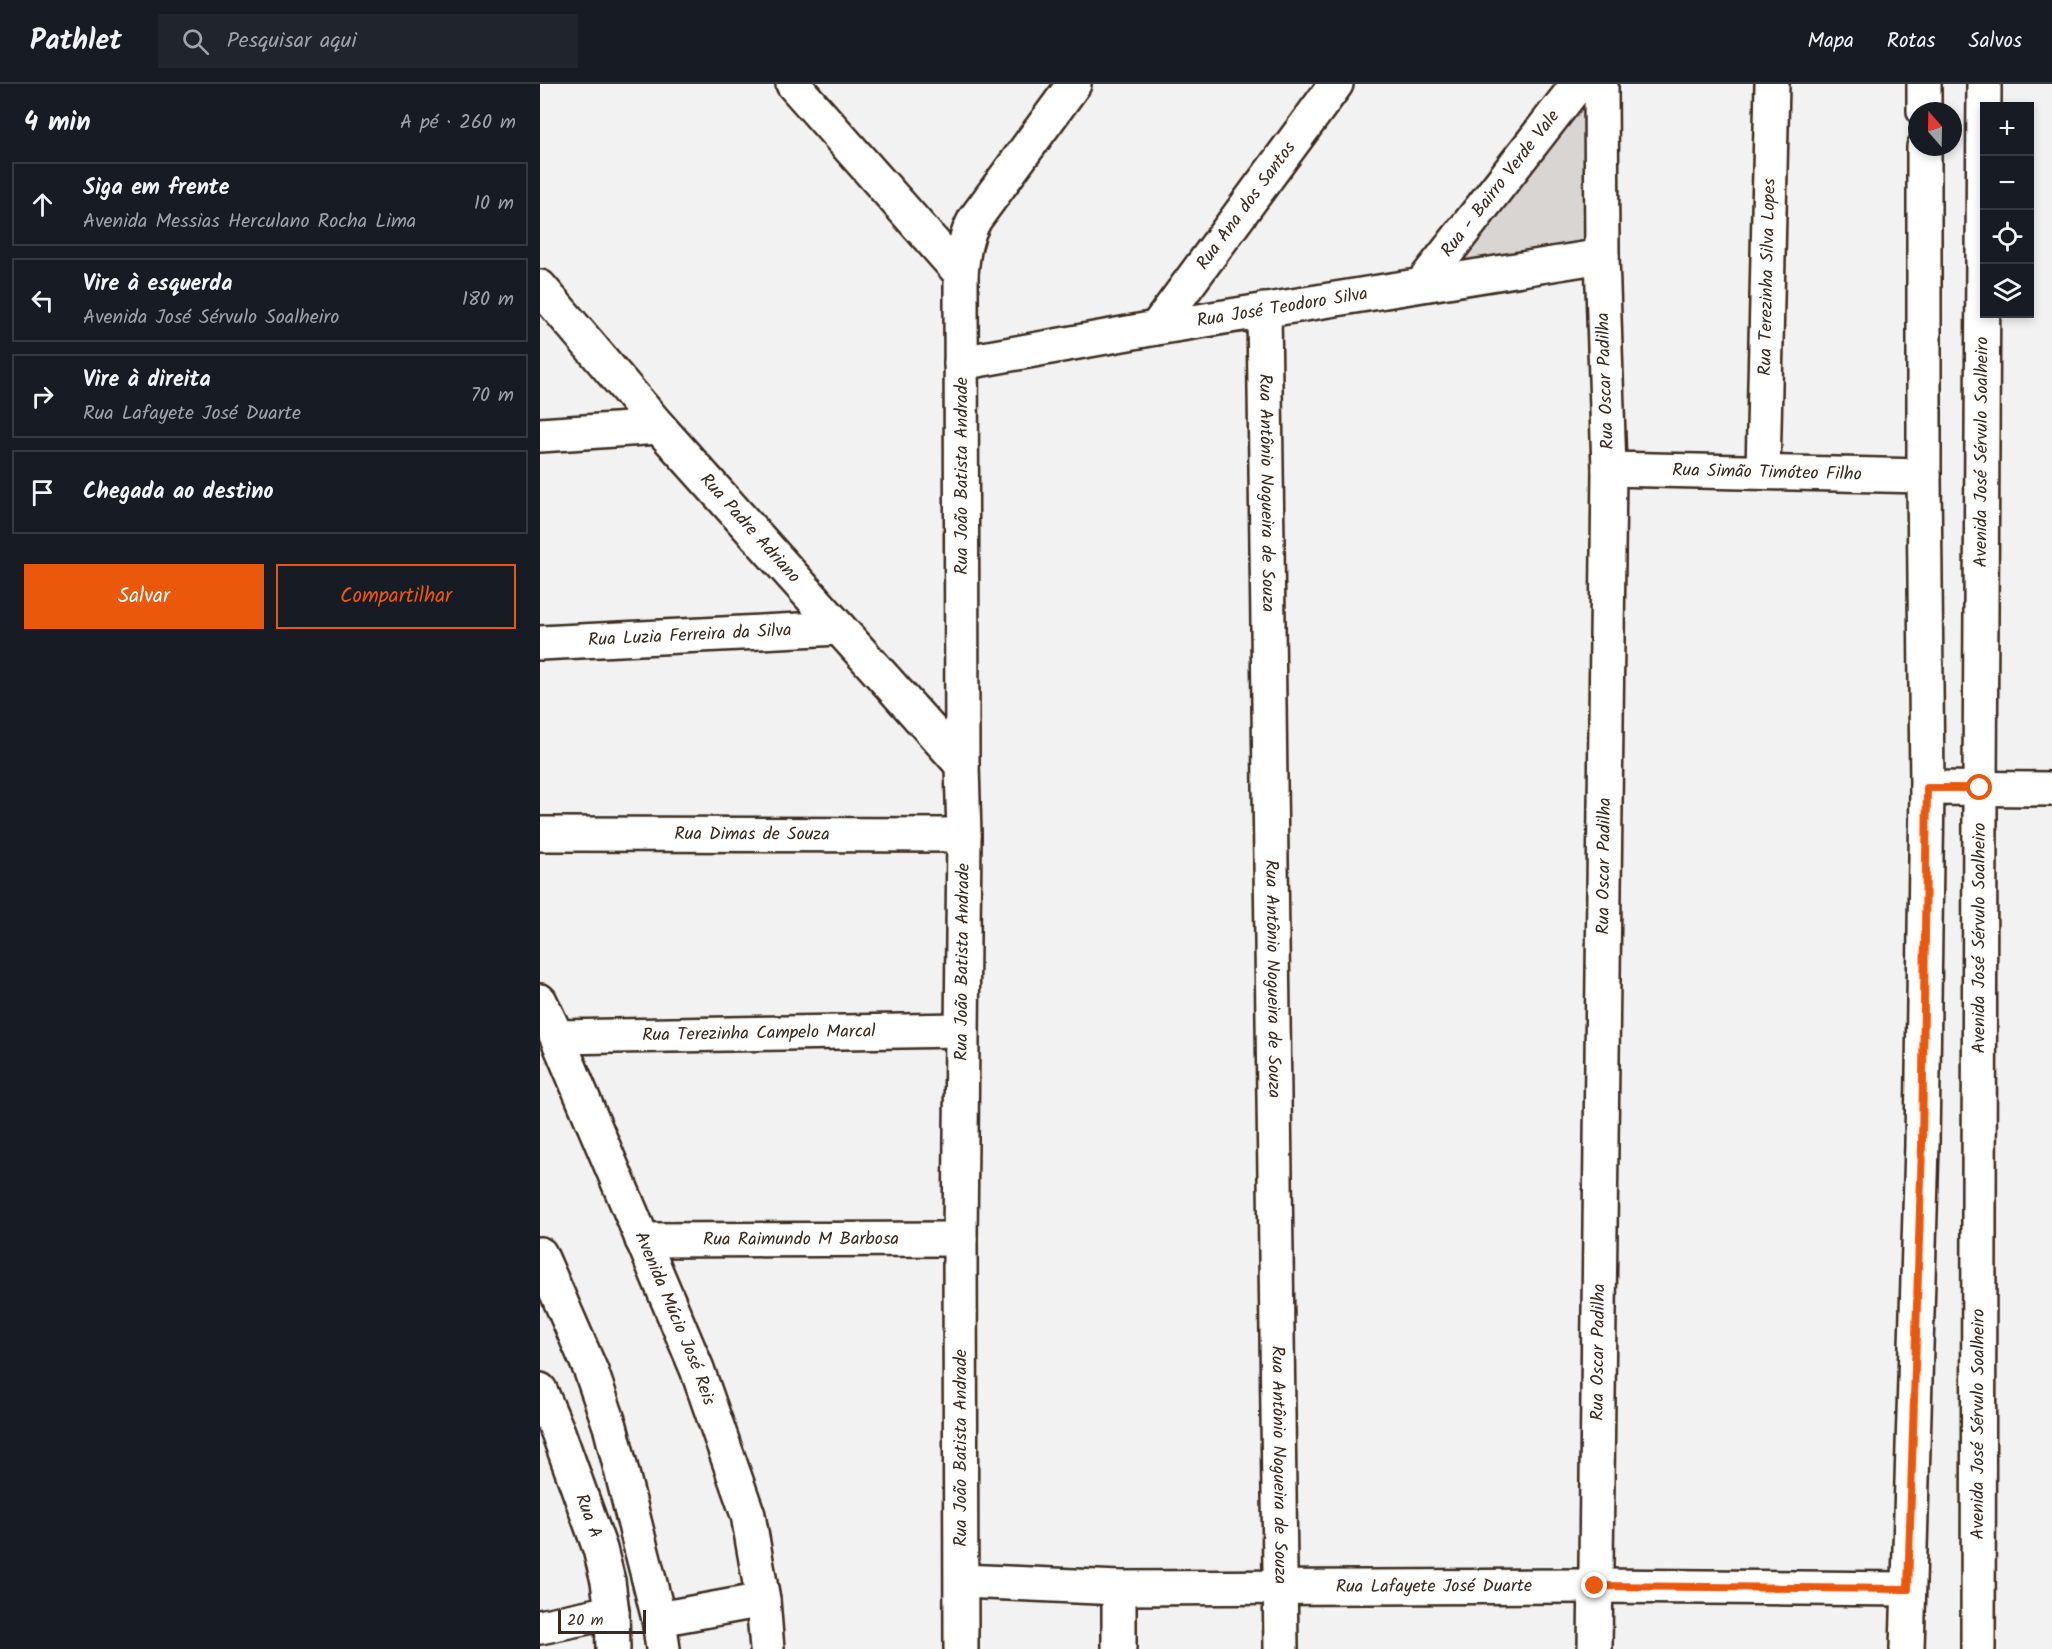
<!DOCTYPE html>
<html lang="pt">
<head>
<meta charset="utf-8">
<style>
  :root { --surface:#171b24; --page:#20242c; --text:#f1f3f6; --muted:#9ea1a6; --line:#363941; --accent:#ea580c }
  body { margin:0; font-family:Kalam,sans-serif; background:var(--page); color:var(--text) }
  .controls { position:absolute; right:18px; top:18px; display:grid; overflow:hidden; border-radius:0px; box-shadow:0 3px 9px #0003 }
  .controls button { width:54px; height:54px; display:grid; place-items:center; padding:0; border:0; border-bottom:2px solid var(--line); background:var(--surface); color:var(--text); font:30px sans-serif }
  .compass { position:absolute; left:1368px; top:18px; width:54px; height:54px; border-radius:50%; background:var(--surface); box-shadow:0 3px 9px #0003; rotate:340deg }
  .scale { position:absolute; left:18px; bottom:15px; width:88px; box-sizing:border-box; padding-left:6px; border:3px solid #3b2a1e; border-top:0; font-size:16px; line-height:21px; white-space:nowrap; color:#3b2a1e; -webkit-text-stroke:4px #fff; paint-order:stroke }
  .stop { position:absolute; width:18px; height:18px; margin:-14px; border:4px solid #ea580c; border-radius:50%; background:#fff }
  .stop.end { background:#ea580c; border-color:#fff; box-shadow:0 2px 6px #0008 }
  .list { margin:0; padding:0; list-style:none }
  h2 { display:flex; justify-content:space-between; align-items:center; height:78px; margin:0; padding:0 24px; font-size:26px }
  h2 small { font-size:20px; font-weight:400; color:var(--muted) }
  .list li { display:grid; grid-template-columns:39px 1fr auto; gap:18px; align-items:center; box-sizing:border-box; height:84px; margin:0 12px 12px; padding:0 12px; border:2px solid var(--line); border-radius:0px }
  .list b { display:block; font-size:22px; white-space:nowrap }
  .list p { margin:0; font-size:20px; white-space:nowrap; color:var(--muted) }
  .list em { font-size:20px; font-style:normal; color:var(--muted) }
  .actions { display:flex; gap:12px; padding:18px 24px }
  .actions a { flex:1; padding:14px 0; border:2px solid var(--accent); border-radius:0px; text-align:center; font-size:21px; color:var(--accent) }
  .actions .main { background:var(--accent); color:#fff }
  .icon { flex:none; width:33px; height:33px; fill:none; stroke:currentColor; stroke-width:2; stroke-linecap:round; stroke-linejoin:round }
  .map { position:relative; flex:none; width:1512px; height:1565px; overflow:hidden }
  header { display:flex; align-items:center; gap:36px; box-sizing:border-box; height:84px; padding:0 30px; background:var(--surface); border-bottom:2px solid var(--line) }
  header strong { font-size:28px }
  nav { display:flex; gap:33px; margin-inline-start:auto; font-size:21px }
  .search { width:420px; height:54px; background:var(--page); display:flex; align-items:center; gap:15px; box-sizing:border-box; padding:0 21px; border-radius:0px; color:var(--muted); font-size:22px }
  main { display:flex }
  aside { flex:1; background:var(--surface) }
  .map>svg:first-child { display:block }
  .green { fill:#d8d5d2; stroke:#8a8078; stroke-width:1.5 }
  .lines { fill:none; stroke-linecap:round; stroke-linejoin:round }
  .minor-casing { stroke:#3b2a1e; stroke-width:38 }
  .major-casing { stroke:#3b2a1e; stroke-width:38 }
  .minor { stroke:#fff; stroke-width:33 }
  .major { stroke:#fff; stroke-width:33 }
  .route { stroke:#ea580c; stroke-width:8 }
  .labels { text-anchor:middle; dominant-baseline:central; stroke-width:5; stroke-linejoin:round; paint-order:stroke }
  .street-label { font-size:18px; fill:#3b2a1e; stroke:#fff }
</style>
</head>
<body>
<header>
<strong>Pathlet</strong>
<div class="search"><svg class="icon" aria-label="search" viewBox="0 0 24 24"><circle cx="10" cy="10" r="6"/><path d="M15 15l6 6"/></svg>Pesquisar aqui</div>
<nav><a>Mapa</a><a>Rotas</a><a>Salvos</a></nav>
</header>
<main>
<aside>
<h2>4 min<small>A pé · 260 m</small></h2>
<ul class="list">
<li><svg class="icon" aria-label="ahead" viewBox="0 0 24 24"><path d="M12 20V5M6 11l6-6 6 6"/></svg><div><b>Siga em frente</b><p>Avenida Messias Herculano Rocha Lima</p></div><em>10 m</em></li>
<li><svg class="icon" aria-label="left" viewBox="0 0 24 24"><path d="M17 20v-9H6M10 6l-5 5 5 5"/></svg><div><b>Vire à esquerda</b><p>Avenida José Sérvulo Soalheiro</p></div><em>180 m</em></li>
<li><svg class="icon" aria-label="right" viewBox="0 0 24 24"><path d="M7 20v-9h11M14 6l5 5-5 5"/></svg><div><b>Vire à direita</b><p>Rua Lafayete José Duarte</p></div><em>70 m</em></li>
<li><svg class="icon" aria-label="arrive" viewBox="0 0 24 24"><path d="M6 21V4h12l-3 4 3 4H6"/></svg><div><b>Chegada ao destino</b></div></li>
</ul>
<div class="actions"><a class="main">Salvar</a><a>Compartilhar</a></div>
</aside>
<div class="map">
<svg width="1512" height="1565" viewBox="0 0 1512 1565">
  <rect width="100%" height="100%" fill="#f3f2f2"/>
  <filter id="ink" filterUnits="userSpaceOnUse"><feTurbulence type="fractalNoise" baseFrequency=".0167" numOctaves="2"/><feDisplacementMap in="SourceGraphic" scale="12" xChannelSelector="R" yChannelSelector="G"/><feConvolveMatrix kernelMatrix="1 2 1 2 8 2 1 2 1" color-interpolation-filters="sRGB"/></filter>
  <g filter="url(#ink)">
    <polygon class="green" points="1049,0 1046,165 901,191"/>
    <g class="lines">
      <defs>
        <g id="minor">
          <polyline points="253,0 421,190"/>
          <path id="s1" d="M883,199L1038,0"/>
          <path id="s2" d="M0,203L119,343L422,681"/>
          <path id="s3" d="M724,226L741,1565"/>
          <path id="s4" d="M616,244L796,0"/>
          <path id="s5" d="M421,279L616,244L1062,172"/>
          <polyline points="0,351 119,343"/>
          <path id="s6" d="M1069,385L1384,392"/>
          <path id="s7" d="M1223,387L1232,0"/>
          <path id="s8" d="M0,559L299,544"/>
          <polyline points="1387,704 1512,705"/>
          <path id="s9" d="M0,750L424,751"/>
          <path id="s10" d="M17,953L421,946"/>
          <path id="s11" d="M102,1156L420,1155"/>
          <path id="s12" d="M0,1306L18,1348L60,1465L68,1497L72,1528L73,1565"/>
          <path id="s13" d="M422,1497L579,1504L1055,1502L1368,1505"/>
          <polyline points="0,1543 72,1528"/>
          <path id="s14" d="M421,1565L420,1155L424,751L422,681L421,190C423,169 425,153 435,135L534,0"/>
          <polyline points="579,1565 579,1504"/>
          <path id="s15" d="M1055,1565L1069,385L1062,172L1061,0"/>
        </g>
        <g id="major">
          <polyline points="1384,0 1384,27"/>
          <path id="s16" d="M0,917L17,953L157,1285L208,1431L223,1516L227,1565"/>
          <polyline points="0,1170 51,1287 70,1342 119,1535 123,1565"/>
          <polyline points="119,1535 223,1516"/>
          <polyline points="1367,1565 1382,1061 1387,704 1384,392 1384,63"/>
          <path id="s17" d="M1438,1565L1440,704L1444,0"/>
        </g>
      </defs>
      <use href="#minor" class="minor-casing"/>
      <use href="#major" class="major-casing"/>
      <use href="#minor" class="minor"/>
      <use href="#major" class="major"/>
    </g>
  </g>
  <g class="lines" filter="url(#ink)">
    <polyline class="route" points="1055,1502 1368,1505 1382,1061 1387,704 1440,704"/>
  </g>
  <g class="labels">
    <g class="street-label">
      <text stroke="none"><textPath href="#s1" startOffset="126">Rua - Bairro Verde Vale</textPath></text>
      <text stroke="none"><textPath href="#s4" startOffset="152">Rua Ana dos Santos</textPath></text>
      <text stroke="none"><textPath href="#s7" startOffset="194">Rua Terezinha Silva Lopes</textPath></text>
      <text stroke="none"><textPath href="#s5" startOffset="326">Rua José Teodoro Silva</textPath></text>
      <text transform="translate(1066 297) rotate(-92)">Rua Oscar Padilha</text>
      <text stroke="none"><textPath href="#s17" startOffset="1197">Avenida José Sérvulo Soalheiro</textPath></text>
      <text stroke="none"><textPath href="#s6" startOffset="158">Rua Simão Timóteo Filho</textPath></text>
      <text transform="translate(422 392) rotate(-90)">Rua João Batista Andrade</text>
      <text stroke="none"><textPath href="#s3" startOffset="183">Rua Antônio Nogueira de Souza</textPath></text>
      <text stroke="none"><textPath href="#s2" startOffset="320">Rua Padre Adriano</textPath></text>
      <text stroke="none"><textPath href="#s8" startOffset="150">Rua Luzia Ferreira da Silva</textPath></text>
      <text stroke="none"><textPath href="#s9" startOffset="212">Rua Dimas de Souza</textPath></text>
      <text stroke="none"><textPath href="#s15" startOffset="783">Rua Oscar Padilha</textPath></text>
      <text stroke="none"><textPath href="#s17" startOffset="711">Avenida José Sérvulo Soalheiro</textPath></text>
      <text stroke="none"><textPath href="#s14" startOffset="687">Rua João Batista Andrade</textPath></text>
      <text stroke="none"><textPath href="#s3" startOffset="669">Rua Antônio Nogueira de Souza</textPath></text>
      <text stroke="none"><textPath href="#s10" startOffset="202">Rua Terezinha Campelo Marcal</textPath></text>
      <text stroke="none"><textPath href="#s11" startOffset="159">Rua Raimundo M Barbosa</textPath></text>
      <text stroke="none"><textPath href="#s16" startOffset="345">Avenida Múcio José Reis</textPath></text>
      <text stroke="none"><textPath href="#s15" startOffset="297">Rua Oscar Padilha</textPath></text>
      <text stroke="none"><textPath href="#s17" startOffset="225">Avenida José Sérvulo Soalheiro</textPath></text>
      <text transform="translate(421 1364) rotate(-90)">Rua João Batista Andrade</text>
      <text stroke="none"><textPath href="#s3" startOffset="1155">Rua Antônio Nogueira de Souza</textPath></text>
      <text stroke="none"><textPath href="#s12" startOffset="135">Rua A</textPath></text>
      <text stroke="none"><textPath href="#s13" startOffset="472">Rua Lafayete José Duarte</textPath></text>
    </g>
  </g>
</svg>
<div class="controls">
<button>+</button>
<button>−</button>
<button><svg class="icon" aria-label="locate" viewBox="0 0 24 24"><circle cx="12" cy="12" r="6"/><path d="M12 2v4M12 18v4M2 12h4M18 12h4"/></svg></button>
<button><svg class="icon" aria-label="layers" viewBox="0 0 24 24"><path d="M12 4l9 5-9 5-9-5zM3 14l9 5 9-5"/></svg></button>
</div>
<svg class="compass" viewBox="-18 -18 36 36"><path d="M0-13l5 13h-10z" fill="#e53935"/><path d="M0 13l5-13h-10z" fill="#9ea1a6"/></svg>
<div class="scale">20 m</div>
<div class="stop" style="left:1440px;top:704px"></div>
<div class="stop end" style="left:1055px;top:1502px"></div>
</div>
</main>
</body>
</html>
